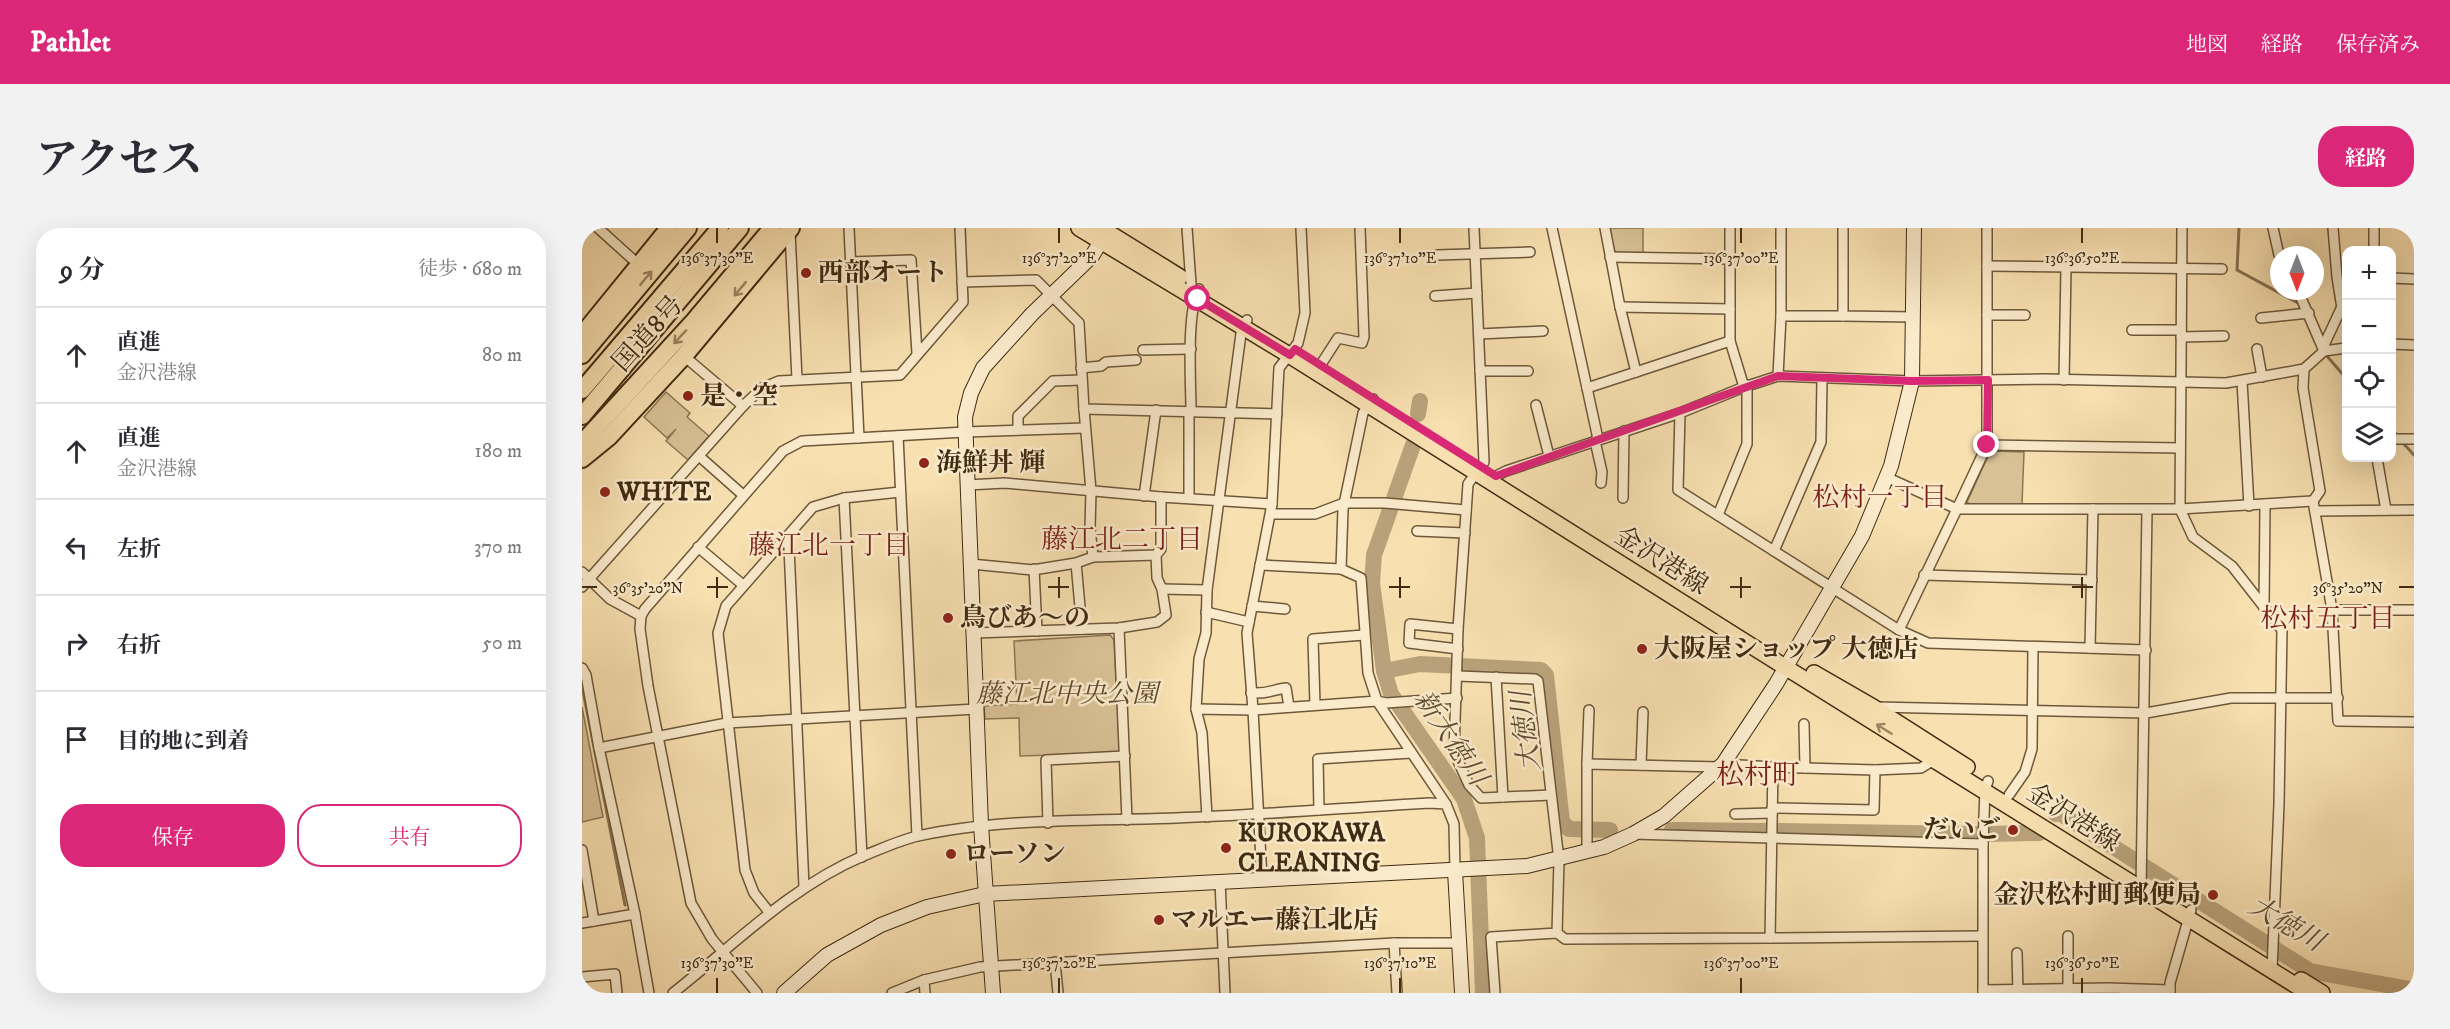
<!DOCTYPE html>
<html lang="ja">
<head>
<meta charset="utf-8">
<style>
  :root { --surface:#fff; --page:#f2f2f3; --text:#2b2b33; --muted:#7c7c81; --line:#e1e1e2; --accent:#db2777 }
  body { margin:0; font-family:"IM FELL DW Pica","Noto Serif JP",serif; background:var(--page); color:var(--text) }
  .controls { position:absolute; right:18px; top:18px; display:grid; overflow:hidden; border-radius:12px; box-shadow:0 6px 24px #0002 }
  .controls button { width:54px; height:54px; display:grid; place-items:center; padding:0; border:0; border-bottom:2px solid var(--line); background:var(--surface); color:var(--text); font:30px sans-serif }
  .compass { position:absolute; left:1688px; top:18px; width:54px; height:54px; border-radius:50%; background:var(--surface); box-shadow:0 6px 24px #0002; rotate:180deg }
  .stop { position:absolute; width:18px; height:18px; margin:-14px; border:4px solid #db2777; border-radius:50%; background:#fff }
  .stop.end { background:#db2777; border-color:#fff; box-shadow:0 2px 6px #0008 }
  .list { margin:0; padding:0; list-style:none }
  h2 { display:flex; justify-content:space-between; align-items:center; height:78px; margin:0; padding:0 24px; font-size:26px }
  h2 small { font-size:20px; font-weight:400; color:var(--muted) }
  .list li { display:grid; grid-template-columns:39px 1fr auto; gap:18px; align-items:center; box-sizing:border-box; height:96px; padding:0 24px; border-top:2px solid var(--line) }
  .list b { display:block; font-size:22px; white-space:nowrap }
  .list p { margin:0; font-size:20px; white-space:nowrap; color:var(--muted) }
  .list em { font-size:20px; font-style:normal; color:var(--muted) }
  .actions { display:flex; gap:12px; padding:18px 24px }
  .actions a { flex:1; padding:14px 0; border:2px solid var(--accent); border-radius:24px; text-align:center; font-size:21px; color:var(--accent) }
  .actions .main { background:var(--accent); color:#fff }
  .icon { flex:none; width:33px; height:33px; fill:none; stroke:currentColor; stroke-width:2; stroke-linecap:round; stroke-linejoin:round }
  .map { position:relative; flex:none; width:1832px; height:765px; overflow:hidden; border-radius:24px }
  header { display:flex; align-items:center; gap:36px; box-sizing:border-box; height:84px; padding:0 30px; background:var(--accent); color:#fff }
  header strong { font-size:28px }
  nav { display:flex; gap:33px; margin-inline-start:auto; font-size:21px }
  .intro { display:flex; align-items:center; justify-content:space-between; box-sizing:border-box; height:144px; padding:0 36px }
  h1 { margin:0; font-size:42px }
  .button { padding:15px 27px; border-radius:24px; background:var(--accent); color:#fff; font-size:21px; font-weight:700 }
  main { display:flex; gap:36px; padding:0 36px }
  aside { flex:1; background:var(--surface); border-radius:24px; box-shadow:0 6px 24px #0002 }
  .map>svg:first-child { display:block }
  .green { fill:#d9c196; stroke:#8c7654; stroke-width:1.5 }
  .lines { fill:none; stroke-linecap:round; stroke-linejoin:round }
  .stream { stroke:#897251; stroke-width:3 }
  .river { stroke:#b9a27b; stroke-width:16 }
  .street-casing { stroke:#6e583a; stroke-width:12 }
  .secondary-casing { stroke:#402b12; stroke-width:16 }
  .primary-casing { stroke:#402b12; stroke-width:18 }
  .highway-casing { stroke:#402b12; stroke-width:20 }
  .street { stroke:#faebcc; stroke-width:9 }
  .secondary { stroke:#faebcc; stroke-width:14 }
  .primary { stroke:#f8e0b1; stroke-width:15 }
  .highway { stroke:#f8e0b1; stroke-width:16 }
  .oneway { stroke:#9c8662 }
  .route { stroke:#db2777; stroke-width:8 }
  .ticks { fill:none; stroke:#402b12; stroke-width:2 }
  .poi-dot { fill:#8f2418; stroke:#faebcc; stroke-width:2 }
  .labels { text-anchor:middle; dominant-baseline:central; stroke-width:5; stroke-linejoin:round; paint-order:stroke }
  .poi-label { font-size:26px; font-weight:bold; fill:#402b12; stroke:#faebcc; text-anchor:start }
  .street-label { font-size:26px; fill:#402b12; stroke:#faebcc }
  .park-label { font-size:26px; font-style:italic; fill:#5f492c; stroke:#faebcc }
  .neighbourhood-label { font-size:27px; fill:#7a1f14; stroke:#faebcc }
  .water-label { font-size:27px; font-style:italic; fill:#644f32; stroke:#faebcc }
  .quarter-label { font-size:28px; fill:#7a1f14; stroke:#faebcc }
  .ticks-label { font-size:15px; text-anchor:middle; fill:#402b12; stroke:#faebcc; stroke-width:5; stroke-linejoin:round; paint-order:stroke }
</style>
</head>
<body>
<header>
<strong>Pathlet</strong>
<nav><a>地図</a><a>経路</a><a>保存済み</a></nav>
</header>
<div class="intro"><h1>アクセス</h1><a class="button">経路</a></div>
<main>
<aside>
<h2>9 分<small>徒歩 · 680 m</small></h2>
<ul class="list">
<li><svg class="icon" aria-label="ahead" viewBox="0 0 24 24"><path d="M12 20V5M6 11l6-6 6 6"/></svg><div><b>直進</b><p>金沢港線</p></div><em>80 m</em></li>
<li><svg class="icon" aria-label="ahead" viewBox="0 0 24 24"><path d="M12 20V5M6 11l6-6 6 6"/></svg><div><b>直進</b><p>金沢港線</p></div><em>180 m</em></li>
<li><svg class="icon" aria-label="left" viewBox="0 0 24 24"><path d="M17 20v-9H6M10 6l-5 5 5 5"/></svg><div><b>左折</b></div><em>370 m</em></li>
<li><svg class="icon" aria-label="right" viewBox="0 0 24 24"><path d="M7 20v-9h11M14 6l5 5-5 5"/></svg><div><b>右折</b></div><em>50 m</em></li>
<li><svg class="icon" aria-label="arrive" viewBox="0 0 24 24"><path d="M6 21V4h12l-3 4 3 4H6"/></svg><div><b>目的地に到着</b></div></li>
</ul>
<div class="actions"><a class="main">保存</a><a>共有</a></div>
</aside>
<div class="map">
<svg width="1832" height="765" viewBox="0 0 1832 765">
  <rect width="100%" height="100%" fill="#f8e0b1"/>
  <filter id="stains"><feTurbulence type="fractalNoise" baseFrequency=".00333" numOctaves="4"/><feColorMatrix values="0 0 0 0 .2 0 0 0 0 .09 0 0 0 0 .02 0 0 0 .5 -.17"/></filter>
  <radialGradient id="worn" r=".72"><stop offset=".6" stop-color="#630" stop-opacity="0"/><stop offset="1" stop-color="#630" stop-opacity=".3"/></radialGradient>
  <g class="green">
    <polygon points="1026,0 1061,0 1061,26 1036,25 1031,22"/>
    <polygon points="84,164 108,185 105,189 127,208 106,232 84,213 94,201 85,210 62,189"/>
    <polygon points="1411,223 1442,224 1440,276 1388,276 1385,274 1407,226"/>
    <polygon points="528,407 532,412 538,520 535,525 438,528 437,490 403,491 402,478 435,476 432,413"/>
    <polygon points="0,479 21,589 0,594"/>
  </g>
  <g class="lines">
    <g class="stream">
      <polyline points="1657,0 1655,42 1718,76"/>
      <polyline points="1744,127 1764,150"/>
      <polyline points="1810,201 1816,209"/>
      <polyline points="1820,214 1832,227"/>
      <polyline points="0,458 43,677"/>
    </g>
    <g class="river">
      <polyline points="836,186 838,173"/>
      <polyline points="831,217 792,327 790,355 802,443 809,466 882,571 895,610 901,765"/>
      <polyline points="802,443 838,436 959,442 964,447 980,594 987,601 1028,602"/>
      <polyline points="1474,586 1476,584 1728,743 1832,762"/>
      <polyline points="1090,602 1186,603"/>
      <polyline points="1196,603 1393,606"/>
      <polyline points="1405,606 1458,605"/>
    </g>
    <defs>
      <g id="street">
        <polyline points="16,0 57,37"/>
        <polyline points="267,0 277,210"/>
        <polyline points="605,0 609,56"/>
        <polyline points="892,0 902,234 886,256 876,401 872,524 887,557 899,570 969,567"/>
        <polyline points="970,0 1005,160"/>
        <polyline points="1148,0 1148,113 1162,159"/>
        <polyline points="1261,0 1261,88 1332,89"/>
        <polyline points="1691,0 1697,27"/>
        <polyline points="1751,0 1755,49 1760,80"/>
        <polyline points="208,4 215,151"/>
        <polyline points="1792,22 1792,0"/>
        <polyline points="855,27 948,24"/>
        <polyline points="1028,29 1148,31"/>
        <polyline points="268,34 329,32 335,125"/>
        <polyline points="1405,38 1640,41"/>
        <polyline points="1810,50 1832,51"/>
        <polyline points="380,54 454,52 497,95 502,181 695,186"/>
        <polyline points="1716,63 1742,123 1764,120"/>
        <polyline points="853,68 895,65"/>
        <polyline points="1038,79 1148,81"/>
        <polyline points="1405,87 1443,87"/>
        <polyline points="1199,88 1261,88"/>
        <polyline points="1679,90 1727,85"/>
        <polyline points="1550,102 1599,102"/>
        <polyline points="897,106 961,103"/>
        <polyline points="1599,109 1642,108"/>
        <polyline points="1810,116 1832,117"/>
        <polyline points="1675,121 1680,149"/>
        <polyline points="561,122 609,121"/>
        <polyline points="102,128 161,178"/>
        <polyline points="499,140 519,138 524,134 554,132"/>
        <polyline points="1722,141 1721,160 1738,263 1731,273 1750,382 1756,493 1832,494"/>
        <polyline points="898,143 946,143"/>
        <polyline points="734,144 756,110 780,115 782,109 778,0"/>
        <polyline points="1054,144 1148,113"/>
        <polyline points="1196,148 1199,88 1199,0"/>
        <polyline points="1240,151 1239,214 1192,323 1317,402 1375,281 1598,281 1600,0"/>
        <polyline points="1482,152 1484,39"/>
        <polyline points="1660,153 1667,278"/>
        <polyline points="954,177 967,228"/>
        <polyline points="502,181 509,263 508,300 511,329"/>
        <polyline points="607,183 607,270"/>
        <path d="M609,183C609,155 604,84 617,61"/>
        <polyline points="1098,185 1096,262 1192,323"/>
        <polyline points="436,202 436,188 471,153 500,152"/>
        <polyline points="316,208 335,608"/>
        <polyline points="1016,211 1005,160 1054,144 1038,79 1023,0"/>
        <polyline points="1810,211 1832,211"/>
        <polyline points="1013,213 1020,244 1019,255"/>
        <polyline points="1405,217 1598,220"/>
        <polyline points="117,228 161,267"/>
        <polyline points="1795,230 1804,282"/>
        <polyline points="1304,249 1375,281 1405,217 1405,0"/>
        <polyline points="909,255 914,248 924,243 1098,185 1162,159 1196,148 1330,153 1463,151 1644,155 1722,141 1742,123 1743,115 1764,70"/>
        <polyline points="385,257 423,255 579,269"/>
        <polyline points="562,268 574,182"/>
        <polyline points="262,270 280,629"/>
        <polyline points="1041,270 1042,203"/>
        <polyline points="1733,283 1832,282"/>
        <polyline points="689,286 733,286 762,275 803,275 884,282"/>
        <polyline points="1136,287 1165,216 1165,157"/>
        <polyline points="835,303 883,305"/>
        <polyline points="203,309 207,319 222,659"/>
        <polyline points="116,319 161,357"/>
        <polyline points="494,335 500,401"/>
        <polyline points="389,336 451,342 494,335 511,329 574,327 579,321 579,269 690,276 697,140 716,115 723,85 719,0"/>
        <polyline points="678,337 759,341"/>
        <polyline points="452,341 455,403"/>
        <polyline points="0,344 28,371 59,388"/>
        <polyline points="1342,347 1510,352"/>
        <polyline points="0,359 161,178 180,160 197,153 318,147 381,74 378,0"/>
        <polyline points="580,361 625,362"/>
        <polyline points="670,378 703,381"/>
        <polyline points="1682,380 1683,277"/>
        <polyline points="1750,382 1832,382"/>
        <polyline points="624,384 667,394"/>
        <polyline points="537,400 545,592"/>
        <polyline points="1317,402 1346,415 1564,422"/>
        <polyline points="392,405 537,400 575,394 584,387 580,361 575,350 574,327"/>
        <polyline points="1508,420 1511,281"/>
        <polyline points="876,421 827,415 828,396 876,401"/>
        <polyline points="0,440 4,447 17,520 53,686"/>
        <polyline points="876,448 953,451 956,453 977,632 975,705 909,709 913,765"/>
        <polyline points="914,449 921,569"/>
        <path d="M669,465C687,466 689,462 704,460L707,479"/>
        <polyline points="733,477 731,411 782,407"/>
        <polyline points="1294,479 1564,485 1649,470 1756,470"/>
        <polyline points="614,481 617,431 624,405 625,362 660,98 665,92"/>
        <polyline points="1222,496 1223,540"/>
        <polyline points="17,520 145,495 394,481"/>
        <polyline points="1005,536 1007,482"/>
        <polyline points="1059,537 1061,484"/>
        <polyline points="1191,539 1293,542 1339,540 1355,530"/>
        <polyline points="1427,567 1443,544 1450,521 1451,419"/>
        <polyline points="864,576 795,473 804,475 875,470"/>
        <polyline points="1190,580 1292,582 1293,542"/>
        <polyline points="737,582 736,531 829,525"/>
        <polyline points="1153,586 1190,585"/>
        <polyline points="625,589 620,505 614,481 671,482 795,473 786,445 779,350 759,341 761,281 781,185 791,171"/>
        <polyline points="466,595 464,532 543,528"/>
        <polyline points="1051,606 1401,616"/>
        <polyline points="0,622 12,693"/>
        <polyline points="1005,624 1005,536 1138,539"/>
        <polyline points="680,651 671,482 665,405 690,276"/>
        <polyline points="638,653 643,765"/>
        <polyline points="1559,661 1565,282"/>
        <polyline points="187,684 172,665 163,642 136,405 144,378 231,279 262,270 318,264"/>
        <polyline points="0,695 53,686 67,765"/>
        <polyline points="975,705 983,711 1188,710 1191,539 1141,536"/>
        <polyline points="1486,708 1486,765"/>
        <polyline points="1188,710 1400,708"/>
        <polyline points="812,715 815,765"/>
        <polyline points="1435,725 1436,765"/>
        <polyline points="473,734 476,765"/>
        <polyline points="1690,742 1697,576 1700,402 1650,338 1611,309 1598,281 1731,273"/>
        <polyline points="0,749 33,746 35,765"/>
        <polyline points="342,752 343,765"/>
        <polyline points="1401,762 1526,760 1588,762"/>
        <path d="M91,765C152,717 208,659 281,628C299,621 318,612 336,608C416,590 511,593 594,590C678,587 762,580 847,575L864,576L872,596L873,643"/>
        <polyline points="175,765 130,711 109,675 66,458 58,401 59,388 63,381 201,223 220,213 383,204 503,200"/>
        <polyline points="310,765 342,752 398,739 812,715 877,715"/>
        <polyline points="1401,765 1401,616 1403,562 1406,553"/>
        <polyline points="1588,765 1588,755 1609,682"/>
      </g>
      <g id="secondary">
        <polyline points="873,643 880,765"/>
        <polyline points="202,765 245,727 299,697 345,679 403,666 945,638 1022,619 1051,606 1082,588 1141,536 1194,456 1280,308 1309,238 1330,153 1332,0"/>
        <polyline points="411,765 399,597 383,189 389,165 401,140 450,86 510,28 524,5"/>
      </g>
      <g id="primary">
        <polyline points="497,0 707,127 1203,439 1726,765"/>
        <polyline points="519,0 598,49"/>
        <polyline points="1232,445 1291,479 1385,539"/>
        <polyline points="1719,752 1740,765"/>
      </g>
      <g id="highway">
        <polyline points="0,107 87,0"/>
        <polyline points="0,127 106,0"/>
        <polyline points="0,162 138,0"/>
        <polyline points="0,188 158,0"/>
        <polyline points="0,215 112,93 190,0"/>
        <polyline points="0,231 27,209 102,128 209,0"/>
      </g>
    </defs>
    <use href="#street" class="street-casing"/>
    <use href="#secondary" class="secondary-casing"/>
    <use href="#primary" class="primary-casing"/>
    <use href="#highway" class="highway-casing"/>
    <use href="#street" class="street"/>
    <use href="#secondary" class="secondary"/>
    <use href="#primary" class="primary"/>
    <use href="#highway" class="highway"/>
  </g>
  <defs><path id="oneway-shaft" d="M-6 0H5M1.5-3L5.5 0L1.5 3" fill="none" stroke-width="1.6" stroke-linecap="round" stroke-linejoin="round" transform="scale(1.5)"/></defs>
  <g class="oneway">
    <use href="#oneway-shaft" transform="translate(64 50) rotate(-50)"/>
    <use href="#oneway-shaft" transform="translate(158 61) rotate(130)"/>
    <use href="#oneway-shaft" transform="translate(98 109) rotate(133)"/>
    <use href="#oneway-shaft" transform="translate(1302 501) rotate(-148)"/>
  </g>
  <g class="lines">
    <polyline class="route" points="616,71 708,127 713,121 914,248 1196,148 1330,153 1406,152 1405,217"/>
  </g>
  <path class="ticks" d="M135,0V15M477,0V15M818,0V15M1159,0V15M1500,0V15M135,349V370M477,349V370M818,349V370M1159,349V370M1500,349V370M0,359H15M125,359H146M466,359H487M807,359H828M1148,359H1169M1490,359H1511M1817,359H1832M135,750V765M477,750V765M818,750V765M1159,750V765M1500,750V765"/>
  <g class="poi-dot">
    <circle cx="224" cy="45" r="6"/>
    <circle cx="106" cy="168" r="6"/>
    <circle cx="342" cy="235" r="6"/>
    <circle cx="23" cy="264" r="6"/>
    <circle cx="366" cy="390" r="6"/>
    <circle cx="1060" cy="421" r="6"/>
    <circle cx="1431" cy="602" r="6"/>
    <circle cx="644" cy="620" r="6"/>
    <circle cx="369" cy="626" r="6"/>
    <circle cx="1631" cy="667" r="6"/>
    <circle cx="577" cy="692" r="6"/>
  </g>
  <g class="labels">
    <g class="poi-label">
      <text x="236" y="45">西部オート</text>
      <text x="118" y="168">是・空</text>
      <text x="354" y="235">海鮮丼 輝</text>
      <text x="35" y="264">WHITE</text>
      <text x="378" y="390">鳥びあ〜の</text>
      <text x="1072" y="421">大阪屋ショップ 大徳店</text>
      <text x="1419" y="602" text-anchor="end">だいご</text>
      <text x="656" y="605">KUROKAWA<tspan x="656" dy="30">CLEANING</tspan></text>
      <text x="381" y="626">ローソン</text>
      <text x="1619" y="667" text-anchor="end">金沢松村町郵便局</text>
      <text x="589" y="692">マルエー藤江北店</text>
    </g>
    <g class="street-label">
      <text transform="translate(66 106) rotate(-48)">国道8号</text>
      <text transform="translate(1079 333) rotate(32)">金沢港線</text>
      <text transform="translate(1491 590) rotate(32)">金沢港線</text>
    </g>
    <g class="park-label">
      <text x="485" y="466">藤江北中央公園</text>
    </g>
    <g class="neighbourhood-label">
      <text x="1298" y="270">松村一丁目</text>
      <text x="540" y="312">藤江北二丁目</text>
      <text x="247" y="318">藤江北一丁目</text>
      <text x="1746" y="391">松村五丁目</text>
    </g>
    <g class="water-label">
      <text transform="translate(944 503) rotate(-97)">大徳川</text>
      <text transform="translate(868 510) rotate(56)">新大徳川</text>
      <text transform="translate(1704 696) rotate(30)">大徳川</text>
    </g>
    <g class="quarter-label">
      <text x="1176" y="547">松村町</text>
    </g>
  </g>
  <g class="ticks-label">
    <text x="135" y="35">136°37'30"E</text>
    <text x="477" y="35">136°37'20"E</text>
    <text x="818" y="35">136°37'10"E</text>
    <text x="1159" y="35">136°37'00"E</text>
    <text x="1500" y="35">136°36'50"E</text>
    <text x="1766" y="365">36°35'20"N</text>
    <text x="66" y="365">36°35'20"N</text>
    <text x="135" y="740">136°37'30"E</text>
    <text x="477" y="740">136°37'20"E</text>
    <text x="818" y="740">136°37'10"E</text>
    <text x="1159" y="740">136°37'00"E</text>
    <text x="1500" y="740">136°36'50"E</text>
  </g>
  <rect width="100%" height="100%" filter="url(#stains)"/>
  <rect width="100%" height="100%" fill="url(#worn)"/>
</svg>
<div class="controls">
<button>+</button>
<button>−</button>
<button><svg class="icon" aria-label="locate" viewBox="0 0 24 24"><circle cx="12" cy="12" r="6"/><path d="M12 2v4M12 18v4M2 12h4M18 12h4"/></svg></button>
<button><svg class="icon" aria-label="layers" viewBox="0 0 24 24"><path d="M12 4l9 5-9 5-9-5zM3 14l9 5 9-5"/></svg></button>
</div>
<svg class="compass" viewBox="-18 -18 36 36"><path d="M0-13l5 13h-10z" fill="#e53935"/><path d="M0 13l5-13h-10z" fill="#7c7c81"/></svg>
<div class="stop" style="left:616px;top:71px"></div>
<div class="stop end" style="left:1405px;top:217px"></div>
</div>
</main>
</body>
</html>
